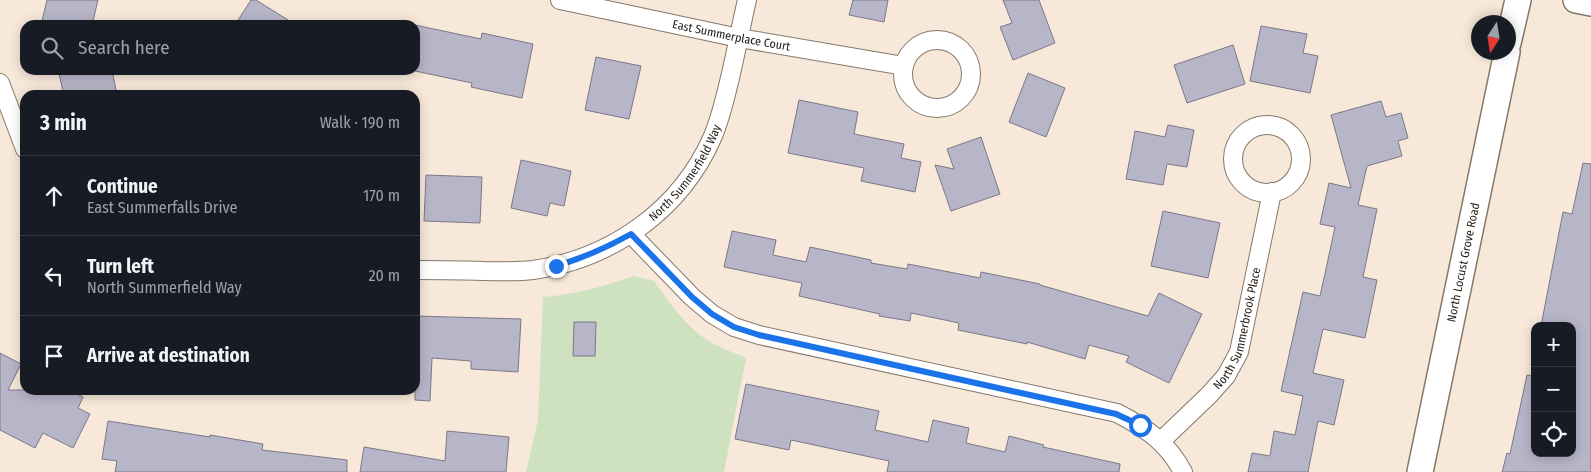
<!DOCTYPE html>
<html lang="en">
<head>
<meta charset="utf-8">
<style>
  :root { --surface:#171b24; --page:#20242c; --text:#f1f3f6; --muted:#9ea1a6; --line:#363941 }
  body { margin:0; font-family:"Fira Sans Condensed",sans-serif; background:var(--page); color:var(--text) }
  .controls { position:absolute; right:15px; bottom:15px; display:grid; overflow:hidden; border-radius:10px; box-shadow:0 2px 12px #0003 }
  .controls button { width:45px; height:45px; display:grid; place-items:center; padding:0; border:0; border-bottom:1px solid var(--line); background:var(--surface); color:var(--text); font:25px sans-serif }
  .compass { position:absolute; left:1471px; top:15px; width:45px; height:45px; border-radius:50%; background:var(--surface); box-shadow:0 2px 12px #0003; rotate:192deg }
  .stop { position:absolute; width:15px; height:15px; margin:-11px; border:4px solid #1a73e8; border-radius:50%; background:#fff }
  .stop.end { background:#1a73e8; border-color:#fff; box-shadow:0 1px 5px #0008 }
  .list { margin:0; padding:0; list-style:none }
  h2 { display:flex; justify-content:space-between; align-items:center; height:65px; margin:0; padding:0 20px; font-size:21px }
  h2 small { font-size:16px; font-weight:400; color:var(--muted) }
  .list li { display:grid; grid-template-columns:32px 1fr auto; gap:15px; align-items:center; box-sizing:border-box; height:80px; padding:0 20px; border-top:1px solid var(--line) }
  .list b { display:block; font-size:19px; white-space:nowrap }
  .list p { margin:0; font-size:16px; white-space:nowrap; color:var(--muted) }
  .list em { font-size:16px; font-style:normal; color:var(--muted) }
  .icon { flex:none; width:28px; height:28px; fill:none; stroke:currentColor; stroke-width:2; stroke-linecap:round; stroke-linejoin:round }
  .map { position:relative; flex:none; width:1591px; height:472px; overflow:hidden }
  .search { position:absolute; background:var(--surface); box-shadow:0 2px 12px #0003; left:20px; top:20px; width:400px; height:55px; display:flex; align-items:center; gap:12px; box-sizing:border-box; padding:0 18px; border-radius:15px; color:var(--muted); font-size:19px }
  .panel { position:absolute; background:var(--surface); box-shadow:0 2px 12px #0003; left:20px; top:90px; width:400px; height:305px; border-radius:15px }
  .map>svg:first-child { display:block }
  .green { fill:#cee2c0 }
  .building { fill:#b7b5c8; stroke:#7a7889 }
  .lines { fill:none; stroke-linecap:round; stroke-linejoin:round }
  .minor-casing { stroke:#85786a; stroke-width:20 }
  .secondary-casing { stroke:#85786a; stroke-width:28 }
  .minor { stroke:#fff; stroke-width:18 }
  .secondary { stroke:#fff; stroke-width:25 }
  .route { stroke:#1a73e8; stroke-width:6 }
  .labels { text-anchor:middle; dominant-baseline:central; stroke-width:5; stroke-linejoin:round; paint-order:stroke }
  .street-label { font-size:12px; fill:#25201a; stroke:#fdf7f1 }
</style>
</head>
<body>
<div class="map">
<svg width="1591" height="472" viewBox="0 0 1591 472">
  <rect width="100%" height="100%" fill="#f7e8d9"/>
  <path class="green" d="M634,276L654,281C670,304 686,327 710,342C721,348 735,353 746,358L724,472H526L538,420L543,297C578,294 601,287 634,276Z"/>
  <g class="building">
    <polygon points="47,0 98,0 92,25 41,25"/>
    <polygon points="251,0 256,0 296,25 235,25"/>
    <polygon points="853,0 888,0 884,22 849,15"/>
    <polygon points="1003,0 1039,0 1055,43 1013,60 1000,27 1012,23"/>
    <polygon points="415,25 481,39 482,33 533,44 522,98 471,87 472,83 415,71"/>
    <polygon points="1261,26 1307,34 1303,53 1318,56 1310,93 1250,81"/>
    <polygon points="1233,45 1245,84 1187,103 1174,65"/>
    <polygon points="596,57 641,66 629,119 585,110"/>
    <polygon points="58,70 112,70 117,95 64,95"/>
    <polygon points="1028,73 1065,88 1046,137 1009,122"/>
    <polygon points="799,100 858,112 854,134 904,144 901,158 921,162 915,192 861,181 864,168 788,153"/>
    <polygon points="1381,101 1386,117 1401,113 1408,138 1398,141 1402,156 1367,166 1358,205 1377,209 1363,277 1377,280 1365,338 1323,329 1313,373 1344,380 1334,425 1318,421 1308,472 1248,472 1252,453 1270,456 1274,431 1295,435 1303,396 1281,391 1303,292 1320,296 1326,269 1335,227 1320,224 1329,183 1351,188 1331,115"/>
    <polygon points="1168,125 1194,130 1187,167 1167,164 1163,185 1126,179 1135,131 1165,137"/>
    <polygon points="981,137 1000,194 951,211 935,165 954,169 947,149"/>
    <polygon points="521,160 571,171 564,206 550,203 547,216 511,208"/>
    <polygon points="1583,163 1591,164 1591,472 1502,472 1507,453 1510,454 1527,375 1535,376 1535,453 1572,453 1572,326 1541,326 1563,212 1572,214"/>
    <polygon points="426,175 482,177 480,223 424,221"/>
    <polygon points="1163,211 1220,223 1208,278 1151,266"/>
    <polygon points="732,231 776,240 773,255 806,262 810,247 871,260 871,263 907,269 908,264 980,278 981,272 1040,284 1040,285 1148,316 1159,293 1202,314 1169,383 1126,362 1129,356 1089,345 1085,359 1027,342 1027,344 958,330 959,323 911,313 910,321 879,316 880,314 799,296 802,283 724,267"/>
    <polygon points="415,316 521,319 518,372 471,369 471,361 432,358 430,401 415,400"/>
    <polygon points="574,322 596,322 595,356 573,356"/>
    <polygon points="0,353 21,364 8,390 69,390 83,397 78,408 90,414 73,448 43,433 35,448 0,430"/>
    <polygon points="746,384 879,411 875,430 928,442 933,420 969,428 966,443 1005,452 1009,436 1044,445 1043,447 1120,464 1119,472 887,472 889,461 791,440 789,450 735,439"/>
    <polygon points="108,421 210,437 210,435 263,444 262,450 347,460 347,472 115,472 117,461 102,459"/>
    <polygon points="447,431 509,437 506,472 360,472 364,447 445,461"/>
  </g>
  <g class="lines">
    <defs>
      <g id="minor">
        <path id="s1" d="M560,0L739,38L904,66"/>
        <circle cx="937" cy="74" r="34"/>
        <polyline points="0,83 25,149"/>
        <circle cx="1267" cy="159" r="34"/>
        <path d="M631,234L692,297L712,314L734,327L759,335L1117,413C1146,428 1167,442 1183,472"/>
        <path id="s2" d="M415,270C438,270 461,270 483,271C500,271 516,272 533,270C611,259 681,210 713,136C721,117 725,98 730,78C736,52 741,26 747,0"/>
        <path id="s3" d="M1161,441L1209,395L1226,376L1239,352L1272,192"/>
      </g>
      <g id="secondary">
        <polyline points="1576,0 1591,3"/>
        <polyline points="1508,43 1518,0"/>
        <path id="s4" d="M1420,472L1507,52"/>
      </g>
    </defs>
    <use href="#minor" class="minor-casing"/>
    <use href="#secondary" class="secondary-casing"/>
    <use href="#minor" class="minor"/>
    <use href="#secondary" class="secondary"/>
  </g>
  <g class="lines">
    <path class="route" d="M556,266C583,258 606,248 631,234L692,297L712,314L734,327L759,335L1116,414L1140,425"/>
  </g>
  <g class="labels">
    <g class="street-label">
      <text stroke="none"><textPath href="#s1" startOffset="175">East Summerplace Court</textPath></text>
      <text stroke="none"><textPath href="#s2" startOffset="306">North Summerfield Way</textPath></text>
      <text stroke="none"><textPath href="#s4" startOffset="214">North Locust Grove Road</textPath></text>
      <text stroke="none"><textPath href="#s3" startOffset="141">North Summerbrook Place</textPath></text>
    </g>
  </g>
</svg>
<div class="controls">
<button>+</button>
<button>−</button>
<button><svg class="icon" aria-label="locate" viewBox="0 0 24 24"><circle cx="12" cy="12" r="6"/><path d="M12 2v4M12 18v4M2 12h4M18 12h4"/></svg></button>
</div>
<svg class="compass" viewBox="-18 -18 36 36"><path d="M0-13l5 13h-10z" fill="#e53935"/><path d="M0 13l5-13h-10z" fill="#9ea1a6"/></svg>
<div class="stop" style="left:1140px;top:425px"></div>
<div class="stop end" style="left:556px;top:266px"></div>
<div class="search"><svg class="icon" aria-label="search" viewBox="0 0 24 24"><circle cx="10" cy="10" r="6"/><path d="M15 15l6 6"/></svg>Search here</div>
<section class="panel">
<h2>3 min<small>Walk · 190 m</small></h2>
<ul class="list">
<li><svg class="icon" aria-label="ahead" viewBox="0 0 24 24"><path d="M12 20V5M6 11l6-6 6 6"/></svg><div><b>Continue</b><p>East Summerfalls Drive</p></div><em>170 m</em></li>
<li><svg class="icon" aria-label="left" viewBox="0 0 24 24"><path d="M17 20v-9H6M10 6l-5 5 5 5"/></svg><div><b>Turn left</b><p>North Summerfield Way</p></div><em>20 m</em></li>
<li><svg class="icon" aria-label="arrive" viewBox="0 0 24 24"><path d="M6 21V4h12l-3 4 3 4H6"/></svg><div><b>Arrive at destination</b></div></li>
</ul>
</section>
</div>
</body>
</html>
